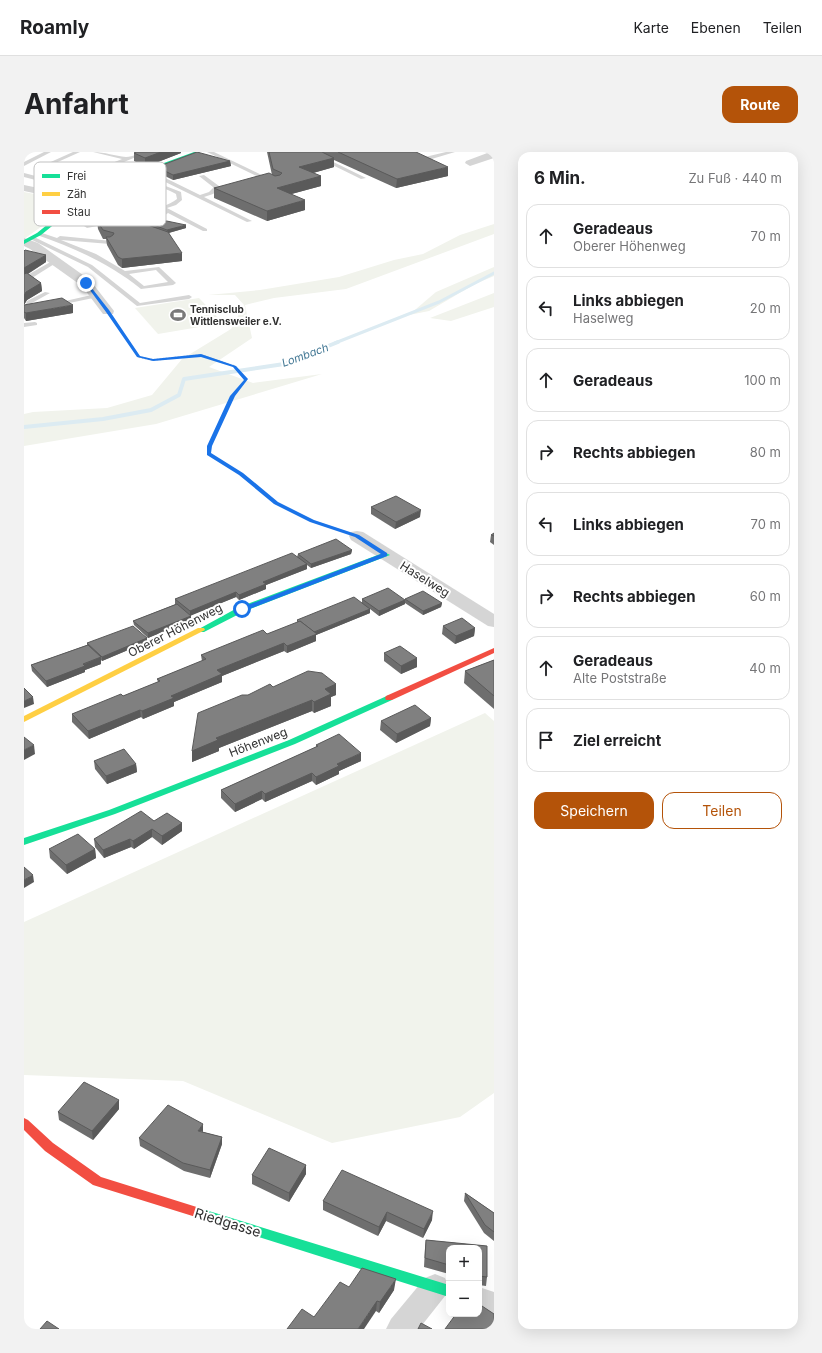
<!DOCTYPE html>
<html lang="de">
<head>
<meta charset="utf-8">
<style>
  :root { --surface:#fff; --page:#f2f2f2; --text:#202124; --muted:#757577; --line:#e0e0e0; --accent:#b45309 }
  body { margin:0; font-family:Inter,sans-serif; background:var(--page); color:var(--text) }
  .controls { position:absolute; right:12px; bottom:12px; display:grid; overflow:hidden; border-radius:8px; box-shadow:0 4px 16px #0002 }
  .controls button { width:36px; height:36px; display:grid; place-items:center; padding:0; border:0; border-bottom:1px solid var(--line); background:var(--surface); color:var(--text); font:20px sans-serif }
  .stop { position:absolute; width:12px; height:12px; margin:-9px; border:3px solid #1a73e8; border-radius:50%; background:#fff }
  .stop.end { background:#1a73e8; border-color:#fff; box-shadow:0 1px 4px #0008 }
  .list { margin:0; padding:0; list-style:none }
  h2 { display:flex; justify-content:space-between; align-items:center; height:52px; margin:0; padding:0 16px; font-size:17px }
  h2 small { font-size:13px; font-weight:400; color:var(--muted) }
  .list li { display:grid; grid-template-columns:26px 1fr auto; gap:12px; align-items:center; box-sizing:border-box; height:64px; margin:0 8px 8px; padding:0 8px; border:1px solid var(--line); border-radius:12px }
  .list b { display:block; font-size:15px; white-space:nowrap }
  .list p { margin:0; font-size:13px; white-space:nowrap; color:var(--muted) }
  .list em { font-size:13px; font-style:normal; color:var(--muted) }
  .actions { display:flex; gap:8px; padding:12px 16px }
  .actions a { flex:1; padding:9px 0; border:1px solid var(--accent); border-radius:12px; text-align:center; font-size:14px; color:var(--accent) }
  .actions .main { background:var(--accent); color:#fff }
  .icon { flex:none; width:22px; height:22px; fill:none; stroke:currentColor; stroke-width:2; stroke-linecap:round; stroke-linejoin:round }
  .map { position:relative; flex:none; width:470px; height:1177px; overflow:hidden; border-radius:12px }
  header { display:flex; align-items:center; gap:24px; box-sizing:border-box; height:56px; padding:0 20px; background:var(--surface); border-bottom:1px solid var(--line) }
  header strong { font-size:19px }
  nav { display:flex; gap:22px; margin-inline-start:auto; font-size:14px }
  .intro { display:flex; align-items:center; justify-content:space-between; box-sizing:border-box; height:96px; padding:0 24px }
  h1 { margin:0; font-size:28px }
  .button { padding:10px 18px; border-radius:12px; background:var(--accent); color:#fff; font-size:14px; font-weight:700 }
  main { display:flex; gap:24px; padding:0 24px }
  aside { flex:1; background:var(--surface); border-radius:12px; box-shadow:0 4px 16px #0002 }
  .map>svg:first-child { display:block }
  .green { fill:#f1f3ec }
  .lines { fill:none; stroke-linecap:round; stroke-linejoin:round }
  .stream-far1 { stroke:#dcebf2; stroke-width:3 }
  .stream { stroke:#dcebf2; stroke-width:4 }
  .path-far1 { stroke:#d4d4d4; stroke-width:1.5; stroke-dasharray:1 1; stroke-linecap:butt }
  .path { stroke:#d4d4d4; stroke-width:2; stroke-dasharray:1.5 1.5; stroke-linecap:butt }
  .lane { fill:#d5d5d5; fill-rule:evenodd }
  .street { fill:#d5d5d5; fill-rule:evenodd }
  .fast { fill:#16e098; fill-rule:evenodd }
  .slow { fill:#ffcf43; fill-rule:evenodd }
  .jam { fill:#f24e42; fill-rule:evenodd }
  .wall { fill:#6e6e6e }
  .shaded-wall { fill:#5a5a5a }
  .building { fill:#808080; stroke:#5a5a5a }
  .route { fill:#1a73e8 }
  .labels { text-anchor:middle; dominant-baseline:central; stroke-width:4; stroke-linejoin:round; paint-order:stroke }
  .far-poi-label { font-size:10px; font-weight:bold; fill:#313131; stroke:#fff; text-anchor:start }
  .far-water-label { font-size:11px; font-style:italic; fill:#407693; stroke:#fff }
  .street-label { font-size:12px; fill:#313131; stroke:#fff }
  .near-street-label { font-size:14px; fill:#313131; stroke:#fff }
  .key { fill:#fff; stroke:#c1c1c1; stroke-width:1 }
  .key-label { font-size:11px; fill:#313131 }
</style>
</head>
<body>
<header>
<strong>Roamly</strong>
<nav><a>Karte</a><a>Ebenen</a><a>Teilen</a></nav>
</header>
<div class="intro"><h1>Anfahrt</h1><a class="button">Route</a></div>
<main>
<div class="map">
<svg width="470" height="1177" viewBox="0 0 470 1177">
  <rect width="100%" height="100%" fill="#fff"/>
  <g class="green">
    <polygon points="0,40 52,50 0,87"/>
    <polygon points="470,72 470,82 322,137 250,146 221,153 228,186 185,215 229,231 298,222 132,272 0,294 0,262 9,260 83,256 128,243 158,207 207,177 220,153 211,143 184,143 236,138 315,125 370,108 399,102 436,83"/>
    <polygon points="470,115 470,124 451,132 405,159 385,163 412,140"/>
    <polygon points="470,141 470,155 427,169 406,166"/>
    <polygon points="175,146 199,171 134,182 111,156"/>
    <polygon points="461,561 470,569 470,941 436,965 308,991 159,929 0,923 0,770"/>
  </g>
  <g class="lines">
    <polyline class="stream-far1" points="311,191 415,150 470,121"/>
    <polyline class="stream" points="0,275 79,267 127,258 155,243 160,227 260,212 314,190"/>
    <polyline class="path-far1" points="91,169 105,191"/>
    <polyline class="path" points="105,190 115,205 129,208 177,203 210,214 222,228 209,244 185,294 185,302 217,322 252,351 288,369 318,379"/>
    <g class="lane">
      <polygon points="20,0 27,0 0,14 0,10"/>
      <polygon points="49,0 56,0 16,18 11,17"/>
      <path d="M69,0C81,0 91,4 102,5C109,5 116,0 124,0L47,32L31,33L0,25V21L31,29L46,28L98,7Z"/>
      <polygon points="183,0 190,0 250,29 245,30"/>
      <polygon points="282,0 289,0 342,26 337,27"/>
      <polygon points="422,0 431,0 401,9 390,4 393,2 401,5"/>
      <polygon points="121,18 125,18 176,43 185,40 189,36 189,35 175,24 180,23 195,34 194,38 189,42 180,45 228,69 223,70 121,20"/>
      <path d="M120,31L139,33L157,40L158,48L152,53L143,56L183,77V79H179L144,61L122,77H118V75L140,59L137,58C119,59 100,62 85,51L65,61L60,60L82,48L83,43C95,35 106,32 120,31ZM120,34C132,34 142,36 152,42L153,47C137,60 105,60 88,48V45C98,38 108,35 120,34Z"/>
      <polygon points="81,69 89,71 63,76 60,74"/>
      <path d="M15,80L33,86L36,84L88,89L89,90L86,92L37,88L72,102L101,119L135,115L152,131L149,133L117,137C86,112 51,96 13,83L12,82ZM132,118L144,130L120,134L105,122Z"/>
      <polygon points="8,84 68,113 116,151 165,143 168,145 165,147 113,154 64,115 6,87 5,86"/>
      <polygon points="30,108 35,109 8,126 0,129 0,125"/>
      <polygon points="21,140 26,141 8,151 4,158 0,158 3,149"/>
      <polygon points="72,142 74,143 74,145 31,154 28,152"/>
      <polygon points="11,170 13,171 13,173 0,175 0,171"/>
    </g>
    <g class="street">
      <polygon points="466,0 470,0 470,6 446,14 441,11 442,9"/>
      <polygon points="0,33 57,45 63,48 57,51 0,39"/>
      <polygon points="0,86 14,91 66,128 90,159 89,162 79,162 58,134 6,97 0,94"/>
      <polygon points="333,379 339,380 470,462 470,475 464,474 327,388 325,384 327,380"/>
      <polygon points="411,1122 421,1126 425,1136 421,1144 395,1177 362,1177 367,1167 401,1126"/>
      <polygon points="455,1135 470,1140 470,1166 455,1161"/>
    </g>
    <g class="fast">
      <polygon points="170,0 176,0 122,21 59,49 17,83 0,92 0,88 13,81 55,47 118,19"/>
      <polygon points="359,401 362,401 366,403 221,459 180,480 174,480 173,478 215,455"/>
      <polygon points="365,543 369,546 368,548 271,592 91,662 0,693 0,686 85,658 265,588"/>
      <polygon points="175,1056 425,1133 425,1145 171,1065 169,1061 171,1057"/>
    </g>
    <polygon class="slow" points="174,476 180,476 181,478 0,570 0,564"/>
    <g class="jam">
      <polygon points="470,496 470,501 368,548 362,548 361,546 362,544"/>
      <polygon points="0,966 4,968 29,991 77,1025 179,1057 181,1061 179,1065 175,1066 69,1033 21,999 0,978"/>
    </g>
  </g>
  <g class="wall">
    <polygon points="112,0 157,0 157,1 121,15 110,9 110,1"/>
    <polygon points="243,0 392,0 424,24 372,36 310,8 310,15 289,21 297,24 297,34 267,42 281,58 243,69 190,46 190,36 248,23"/>
    <polygon points="206,9 207,14 149,28 133,20 133,15"/>
    <polygon points="102,67 124,69 120,72 127,74 127,72 162,76 145,81 158,109 98,116 94,113 83,93 82,87 79,87 74,77 73,69 102,69"/>
    <polygon points="0,99 22,110 4,122 17,131 18,139 3,148 0,153 49,161 2,169 0,166"/>
    <polygon points="347,355 396,365 371,377 347,362"/>
    <polygon points="470,381 470,393 466,390 467,383"/>
    <polygon points="328,398 327,402 287,416 283,413 283,417 242,433 242,437 215,448 212,445 167,463 167,468 124,486 110,473 109,469 152,452 151,452 151,447 273,405 274,402"/>
    <polygon points="338,447 381,448 381,447 418,451 417,455 399,463 381,451 381,452 355,464 346,457 346,461 292,483 292,489 263,501 260,499 198,524 198,530 150,550 150,554 119,567 117,565 65,587 48,570 48,562 99,544 134,530 133,527 178,509 177,503 243,482 273,471 273,468 338,451"/>
    <polygon points="419,474 451,476 450,484 431,492 418,482"/>
    <polygon points="123,486 123,490 78,509 77,508 77,512 61,518 61,520 23,535 8,519 7,513 63,493 63,491"/>
    <polygon points="360,501 393,506 393,515 377,522 360,509"/>
    <polygon points="470,508 470,557 440,531 441,519"/>
    <polygon points="312,532 312,543 307,545 307,554 290,561 288,559 195,596 195,599 168,610 168,599 224,543 249,535"/>
    <polygon points="407,566 406,574 372,591 356,578 357,569"/>
    <polygon points="292,593 337,609 315,619 315,622 292,633 288,629 241,650 238,647 211,660 197,646 197,638 292,595"/>
    <polygon points="70,609 112,612 113,620 83,632 71,617"/>
    <polygon points="130,669 158,671 158,679 138,693 128,685 110,697 107,695 80,706 71,695 70,687"/>
    <polygon points="25,697 71,697 72,706 43,722 26,706"/>
    <polygon points="95,948 95,957 69,988 35,968 34,960"/>
    <polygon points="179,980 198,985 198,992 186,1026 160,1019 116,994 115,986"/>
    <polygon points="282,1013 282,1022 265,1050 228,1032 228,1023"/>
    <polygon points="441,1041 470,1061 470,1089 460,1081 440,1049"/>
    <polygon points="299,1049 408,1068 399,1086 362,1069 354,1084 299,1058"/>
    <polygon points="402,1088 463,1094 463,1125 462,1134 455,1133 455,1096 425,1096 425,1122 400,1115 401,1096"/>
    <polygon points="325,1135 370,1138 355,1161 352,1159 290,1165"/>
  </g>
  <g class="shaded-wall">
    <polygon points="137,0 157,0 157,1 121,15 121,6"/>
    <polygon points="310,6 310,15 275,25 275,15"/>
    <polygon points="206,9 207,14 149,28 149,23"/>
    <polygon points="424,15 424,24 372,36 373,27"/>
    <polygon points="297,24 297,34 253,46 253,36"/>
    <polygon points="281,48 281,58 243,69 243,59"/>
    <polygon points="124,66 124,69 119,72 118,69"/>
    <polygon points="162,73 162,76 144,81 143,78"/>
    <polygon points="158,101 158,109 98,116 98,107"/>
    <polygon points="22,103 22,110 0,124 0,116"/>
    <polygon points="17,131 18,139 3,148 0,153 0,144 2,140"/>
    <polygon points="49,153 49,161 2,169 2,161"/>
    <polygon points="397,358 396,365 371,377 372,370"/>
    <polygon points="328,398 327,402 287,416 287,412"/>
    <polygon points="283,412 283,417 242,433 242,437 215,448 215,443 239,430"/>
    <polygon points="212,440 212,445 166,464 166,459"/>
    <polygon points="381,448 381,452 355,464 355,459"/>
    <polygon points="418,451 417,455 399,463 399,459"/>
    <polygon points="346,457 346,461 292,483 292,489 263,501 263,494 289,481"/>
    <polygon points="167,464 167,468 124,486 124,481"/>
    <polygon points="451,476 450,484 431,492 432,484"/>
    <polygon points="123,486 123,490 78,509 78,505"/>
    <polygon points="260,491 260,499 198,524 198,530 150,550 150,554 119,567 118,559 193,518"/>
    <polygon points="77,505 77,512 61,518 61,520 23,535 22,529"/>
    <polygon points="393,506 393,515 377,522 377,514"/>
    <polygon points="312,532 312,543 307,545 307,554 290,561 290,550 301,537"/>
    <polygon points="9,545 10,552 0,556 0,549"/>
    <polygon points="288,548 288,559 195,596 195,599 168,610 168,599 192,586"/>
    <polygon points="116,558 117,565 65,587 64,579"/>
    <polygon points="407,566 406,574 372,591 373,582"/>
    <polygon points="10,593 11,602 0,608 0,598"/>
    <polygon points="337,601 337,609 315,619 315,622 292,633 292,625 313,612"/>
    <polygon points="112,612 113,620 83,632 82,624"/>
    <polygon points="288,621 288,629 241,650 241,642"/>
    <polygon points="238,639 238,647 211,660 211,652"/>
    <polygon points="158,671 158,679 138,693 138,684"/>
    <polygon points="128,677 128,685 110,697 109,689"/>
    <polygon points="106,687 107,695 80,706 79,698"/>
    <polygon points="71,697 72,706 43,722 42,713"/>
    <polygon points="9,723 10,730 0,736 0,728"/>
    <polygon points="95,948 95,957 69,988 68,979"/>
    <polygon points="179,972 179,980 174,979"/>
    <polygon points="198,985 198,992 186,1026 186,1018"/>
    <polygon points="282,1013 282,1022 265,1050 265,1041"/>
    <polygon points="409,1059 408,1068 399,1086 400,1077"/>
    <polygon points="363,1060 362,1069 354,1084 355,1075"/>
    <polygon points="372,1127 370,1138 355,1161 356,1150"/>
    <polygon points="353,1149 352,1159 340,1177 334,1177"/>
  </g>
  <g class="building">
    <polygon points="112,0 137,0 121,6 110,1"/>
    <polygon points="173,0 206,9 149,23 133,15"/>
    <polygon points="245,0 298,0 310,6 275,15 297,24 253,36 281,48 243,59 190,36 245,21 251,24 256,23 258,21 249,17"/>
    <polygon points="314,0 392,0 424,15 373,27"/>
    <polygon points="80,66 118,71 144,80 158,101 98,107 94,105 82,85 86,85 89,83 90,81 79,78 73,69"/>
    <polygon points="133,67 162,73 143,78 127,72"/>
    <polygon points="1,98 22,103 0,116 0,99"/>
    <polygon points="3,121 17,131 2,140 0,144 0,122"/>
    <polygon points="38,146 49,153 2,161 0,160 0,153"/>
    <polygon points="372,344 397,358 372,370 347,355"/>
    <polygon points="470,381 470,384 467,383"/>
    <polygon points="312,387 328,398 287,412 274,402"/>
    <polygon points="268,401 283,412 239,430 242,432 215,443 212,440 166,459 151,447"/>
    <polygon points="364,436 381,448 355,459 338,447"/>
    <polygon points="399,439 418,451 399,459 381,447"/>
    <polygon points="330,445 346,457 290,480 276,469 275,470 273,468"/>
    <polygon points="153,452 167,464 124,481 109,469"/>
    <polygon points="438,466 451,476 432,484 419,474"/>
    <polygon points="276,469 293,482 263,494 260,491 193,518 198,522 147,544 150,546 118,559 116,558 64,579 48,562 97,542 99,544 136,529 133,527 182,507 177,503 239,478 243,482"/>
    <polygon points="109,474 123,486 78,505 63,491"/>
    <polygon points="64,493 77,505 59,512 61,514 22,529 7,513"/>
    <polygon points="376,494 393,506 377,514 360,501"/>
    <polygon points="470,508 470,544 441,519"/>
    <polygon points="284,519 298,521 312,532 301,537 307,542 290,550 288,548 192,586 194,588 168,599 174,561 218,543 224,543 246,532 249,535"/>
    <polygon points="0,536 9,545 0,549"/>
    <polygon points="391,553 407,566 373,582 357,569"/>
    <polygon points="315,582 337,601 313,612 315,614 292,625 288,621 241,642 238,639 211,652 197,638 294,594 292,593"/>
    <polygon points="0,585 10,593 0,598"/>
    <polygon points="100,597 112,612 82,624 70,609"/>
    <polygon points="117,659 130,669 143,661 158,671 138,684 128,677 109,689 106,687 79,698 70,687"/>
    <polygon points="54,682 71,697 42,713 25,697"/>
    <polygon points="0,715 9,723 0,728"/>
    <polygon points="60,930 95,948 68,979 34,960"/>
    <polygon points="144,953 179,972 174,979 198,985 186,1018 159,1011 115,986"/>
    <polygon points="245,996 282,1013 265,1041 228,1023"/>
    <polygon points="318,1018 409,1059 400,1077 363,1060 355,1075 299,1049"/>
    <polygon points="441,1041 470,1061 470,1080 461,1073"/>
    <polygon points="402,1088 463,1094 463,1125 455,1124 455,1096 425,1096 425,1113 401,1106"/>
    <polygon points="338,1116 372,1127 356,1150 353,1149 334,1177 263,1177 278,1157 290,1165 316,1130 325,1135"/>
    <polygon points="455,1152 470,1162 470,1177 421,1177 432,1162 455,1162"/>
    <polygon points="23,1169 35,1177 16,1177"/>
    <polygon points="397,1171 408,1177 394,1177"/>
  </g>
  <polygon class="route" points="60,130 63,130 85,158 116,204 129,207 177,202 212,214 224,227 211,244 188,294 187,301 219,321 254,350 290,368 335,383 363,401 363,404 220,459 216,459 216,456 357,402 331,385 286,370 250,352 215,323 183,303 183,294 206,244 220,228 209,215 177,205 129,209 113,205 82,160"/>
  <defs>
    <symbol id="stadium-bare" viewBox="-9 -9 18 18"><path d="M0-5a6.5 5 0 1 0 0 10a6.5 5 0 1 0 0-10ZM-3.5-1.8h7v3.6h-7Z" fill="#797979" stroke="#fff" stroke-width="2.5" paint-order="stroke"/></symbol>
  </defs>
  <g fill-rule="evenodd">
    <use href="#stadium-bare" x="143" y="152" width="22" height="22"/>
  </g>
  <g class="labels">
    <g class="far-poi-label">
      <text x="166" y="157">Tennisclub<tspan x="166" dy="12">Wittlensweiler e.V.</tspan></text>
    </g>
    <g class="far-water-label">
      <text transform="translate(281 203) rotate(-20)">Lombach</text>
    </g>
    <g class="street-label">
      <text transform="translate(401 427) rotate(32)">Haselweg</text>
      <text transform="translate(151 478) rotate(-27)">Oberer Höhenweg</text>
      <text transform="translate(234 590) rotate(-21)">Höhenweg</text>
    </g>
    <g class="near-street-label">
      <text transform="translate(204 1070) rotate(17)">Riedgasse</text>
    </g>
  </g>
  <rect x="10" y="10" width="132" height="64" rx="6" class="key"/>
  <rect x="18" y="22" width="18" height="4" fill="#16e098"/>
  <rect x="18" y="40" width="18" height="4" fill="#ffcf43"/>
  <rect x="18" y="58" width="18" height="4" fill="#f24e42"/>
  <g class="key-label">
    <text x="43" y="28">Frei</text>
    <text x="43" y="46">Zäh</text>
    <text x="43" y="64">Stau</text>
  </g>
</svg>
<div class="controls">
<button>+</button>
<button>−</button>
</div>
<div class="stop" style="left:218px;top:457px"></div>
<div class="stop end" style="left:62px;top:131px"></div>
</div>
<aside>
<h2>6 Min.<small>Zu Fuß · 440 m</small></h2>
<ul class="list">
<li><svg class="icon" aria-label="ahead" viewBox="0 0 24 24"><path d="M12 20V5M6 11l6-6 6 6"/></svg><div><b>Geradeaus</b><p>Oberer Höhenweg</p></div><em>70 m</em></li>
<li><svg class="icon" aria-label="left" viewBox="0 0 24 24"><path d="M17 20v-9H6M10 6l-5 5 5 5"/></svg><div><b>Links abbiegen</b><p>Haselweg</p></div><em>20 m</em></li>
<li><svg class="icon" aria-label="ahead" viewBox="0 0 24 24"><path d="M12 20V5M6 11l6-6 6 6"/></svg><div><b>Geradeaus</b></div><em>100 m</em></li>
<li><svg class="icon" aria-label="right" viewBox="0 0 24 24"><path d="M7 20v-9h11M14 6l5 5-5 5"/></svg><div><b>Rechts abbiegen</b></div><em>80 m</em></li>
<li><svg class="icon" aria-label="left" viewBox="0 0 24 24"><path d="M17 20v-9H6M10 6l-5 5 5 5"/></svg><div><b>Links abbiegen</b></div><em>70 m</em></li>
<li><svg class="icon" aria-label="right" viewBox="0 0 24 24"><path d="M7 20v-9h11M14 6l5 5-5 5"/></svg><div><b>Rechts abbiegen</b></div><em>60 m</em></li>
<li><svg class="icon" aria-label="ahead" viewBox="0 0 24 24"><path d="M12 20V5M6 11l6-6 6 6"/></svg><div><b>Geradeaus</b><p>Alte Poststraße</p></div><em>40 m</em></li>
<li><svg class="icon" aria-label="arrive" viewBox="0 0 24 24"><path d="M6 21V4h12l-3 4 3 4H6"/></svg><div><b>Ziel erreicht</b></div></li>
</ul>
<div class="actions"><a class="main">Speichern</a><a>Teilen</a></div>
</aside>
</main>
</body>
</html>
